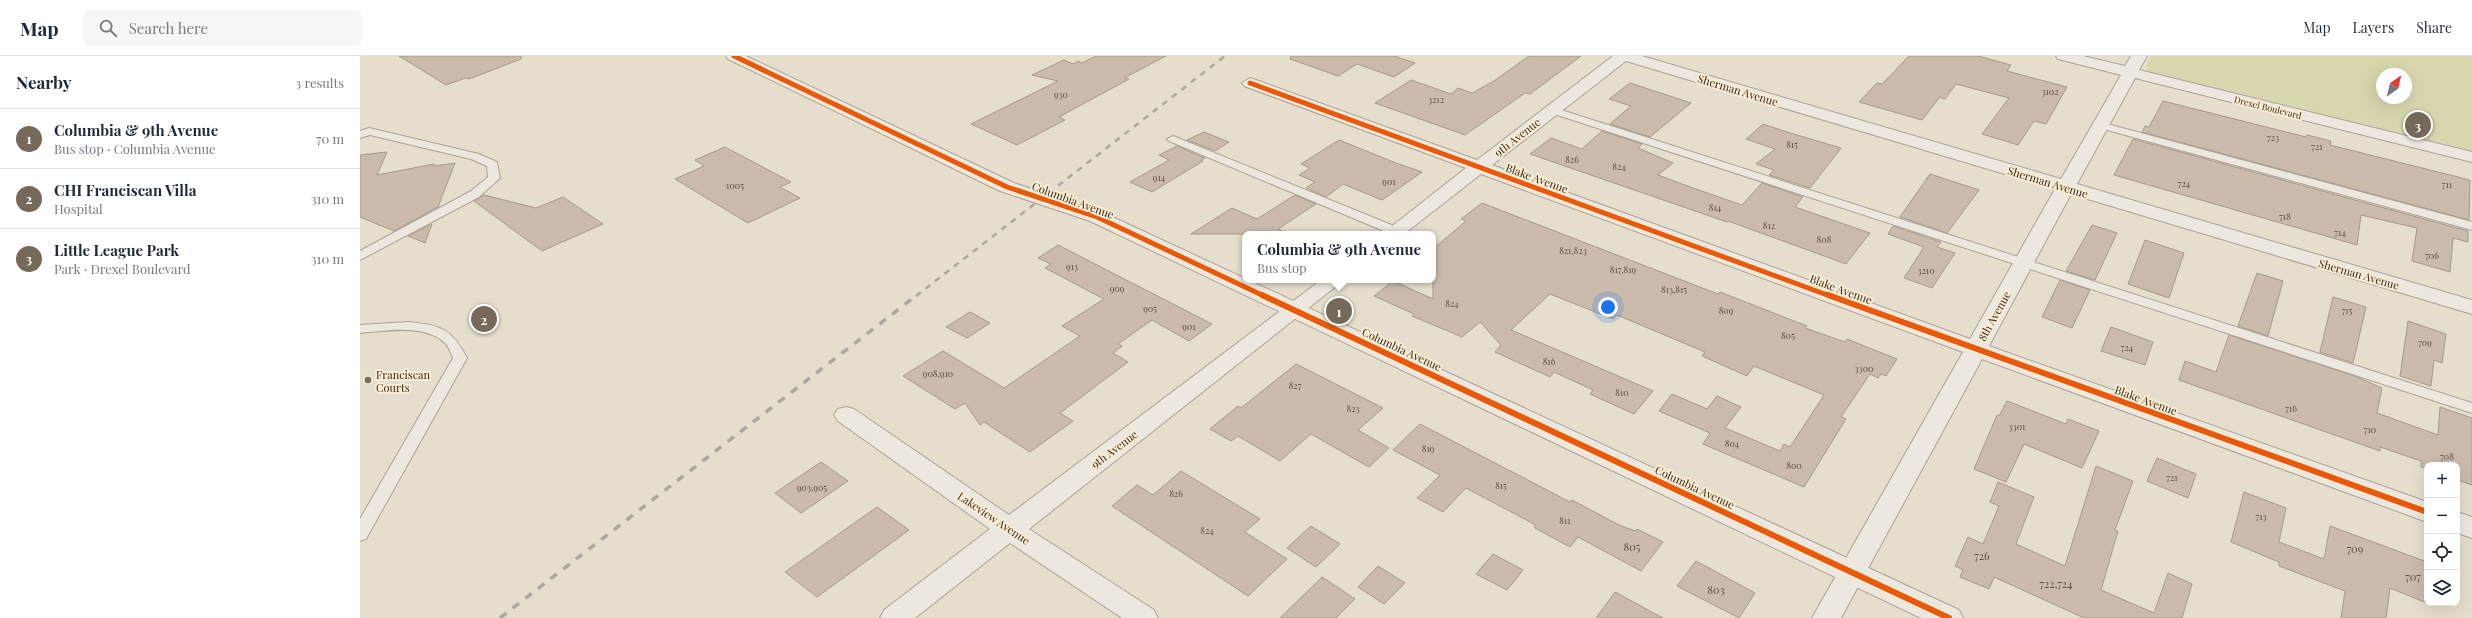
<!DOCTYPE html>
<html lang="en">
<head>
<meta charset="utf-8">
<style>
  :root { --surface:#fff; --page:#f6f6f7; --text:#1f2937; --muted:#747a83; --line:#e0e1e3; --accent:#76695a }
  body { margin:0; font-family:"Playfair Display",serif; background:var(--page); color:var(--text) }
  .controls { position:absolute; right:12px; bottom:12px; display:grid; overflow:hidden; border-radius:8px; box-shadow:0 4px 16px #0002 }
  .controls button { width:36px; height:36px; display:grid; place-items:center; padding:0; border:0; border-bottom:1px solid var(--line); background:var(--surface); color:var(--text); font:20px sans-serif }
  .compass { position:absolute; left:2016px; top:12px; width:36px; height:36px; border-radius:50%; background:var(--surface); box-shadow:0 4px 16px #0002; rotate:34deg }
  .you { position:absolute; left:1248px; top:251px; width:14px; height:14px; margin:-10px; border:3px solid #fff; border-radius:50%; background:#1a73e8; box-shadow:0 0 0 6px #1a73e833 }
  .badge { display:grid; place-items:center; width:26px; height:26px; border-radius:50%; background:var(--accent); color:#fff; font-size:13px; font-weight:700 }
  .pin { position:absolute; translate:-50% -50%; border:2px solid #fff; box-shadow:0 1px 4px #0006 }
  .popup { position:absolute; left:882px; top:175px; width:194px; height:52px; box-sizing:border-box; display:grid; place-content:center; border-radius:8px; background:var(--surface); filter:drop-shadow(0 1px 3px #0005); font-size:13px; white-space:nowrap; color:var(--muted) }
  .popup b { font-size:15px; color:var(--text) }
  .popup::after { content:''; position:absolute; left:50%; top:100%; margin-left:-8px; border:8px solid transparent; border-top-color:var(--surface) }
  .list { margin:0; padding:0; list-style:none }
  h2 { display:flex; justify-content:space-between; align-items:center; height:52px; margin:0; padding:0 16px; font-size:17px }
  h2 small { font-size:13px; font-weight:400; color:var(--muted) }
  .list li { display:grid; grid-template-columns:26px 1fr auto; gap:12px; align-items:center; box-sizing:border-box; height:60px; padding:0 16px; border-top:1px solid var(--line) }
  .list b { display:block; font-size:15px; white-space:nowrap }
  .list p { margin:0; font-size:13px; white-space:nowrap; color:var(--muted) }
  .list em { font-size:13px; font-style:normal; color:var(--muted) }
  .icon { flex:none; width:22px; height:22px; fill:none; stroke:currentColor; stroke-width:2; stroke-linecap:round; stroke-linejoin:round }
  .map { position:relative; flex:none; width:2112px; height:562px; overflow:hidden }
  header { display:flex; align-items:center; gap:24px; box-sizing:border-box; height:56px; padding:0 20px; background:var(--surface); border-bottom:1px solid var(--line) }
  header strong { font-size:19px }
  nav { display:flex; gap:22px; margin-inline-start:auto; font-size:14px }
  .search { width:280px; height:36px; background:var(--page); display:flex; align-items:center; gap:10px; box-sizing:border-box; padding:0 14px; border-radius:8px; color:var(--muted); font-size:15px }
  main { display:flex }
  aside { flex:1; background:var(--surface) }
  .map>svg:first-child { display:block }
  .green { fill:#d7d6ae; fill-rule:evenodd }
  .building { fill:#cabbad; stroke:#a6998b }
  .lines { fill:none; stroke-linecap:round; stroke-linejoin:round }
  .service-casing { stroke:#aba296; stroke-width:2 }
  .minor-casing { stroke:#aba296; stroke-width:2 }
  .tertiary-casing { stroke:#aba296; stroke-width:2 }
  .service { fill:#ede8df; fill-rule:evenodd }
  .minor { fill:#ede8df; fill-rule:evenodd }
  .tertiary { fill:#ede8df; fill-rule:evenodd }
  .rail-far1 { stroke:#aca89f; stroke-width:2.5; stroke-dasharray:6 6; stroke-linecap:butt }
  .rail { stroke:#aca89f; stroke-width:3.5; stroke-dasharray:8 8; stroke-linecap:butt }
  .cycleway-far1-casing { stroke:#f7ebd2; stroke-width:7 }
  .cycleway-casing { stroke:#f7ebd2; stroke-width:9 }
  .cycleway-far1 { stroke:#e8590c; stroke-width:5 }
  .cycleway { stroke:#e8590c; stroke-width:6 }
  .poi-dot { fill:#76695a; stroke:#f7ebd2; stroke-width:1.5 }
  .labels { text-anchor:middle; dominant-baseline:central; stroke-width:4; stroke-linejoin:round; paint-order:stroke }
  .number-label { font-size:9px; fill:#5e4e41 }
  .far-street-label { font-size:9px; fill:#3a2a1d; stroke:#f7ebd2 }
  .street-label { font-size:11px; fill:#3a2a1d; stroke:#f7ebd2 }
  .poi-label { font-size:11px; fill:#3a2a1d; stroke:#f7ebd2; text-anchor:start }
  .near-number-label { font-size:11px; fill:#5e4e41 }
</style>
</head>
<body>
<header>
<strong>Map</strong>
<div class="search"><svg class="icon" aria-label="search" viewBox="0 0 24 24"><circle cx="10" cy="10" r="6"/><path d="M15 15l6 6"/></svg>Search here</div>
<nav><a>Map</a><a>Layers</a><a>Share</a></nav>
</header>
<main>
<aside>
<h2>Nearby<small>3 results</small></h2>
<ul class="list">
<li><span class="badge">1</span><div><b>Columbia &amp; 9th Avenue</b><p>Bus stop · Columbia Avenue</p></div><em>70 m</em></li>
<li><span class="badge">2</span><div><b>CHI Franciscan Villa</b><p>Hospital</p></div><em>310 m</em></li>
<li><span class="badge">3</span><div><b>Little League Park</b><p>Park · Drexel Boulevard</p></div><em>310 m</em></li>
</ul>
</aside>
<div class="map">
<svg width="2112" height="562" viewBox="0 0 2112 562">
  <rect width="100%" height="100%" fill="#e6decc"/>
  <path class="green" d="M1791,0H2112V95L1789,16L1786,9ZM2022,18H2046V42H2022Z"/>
  <g class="building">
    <polygon points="39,0 161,0 161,3 109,23 106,22 86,29"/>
    <polygon points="736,0 806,0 764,22 769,23 699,61 705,64 657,89 611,68 698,25 672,19 704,4 713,8 718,5 722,7"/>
    <polygon points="931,0 1034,0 1055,7 1034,21 997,8 978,20 930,3"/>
    <polygon points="1169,0 1221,0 1170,38 1165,37 1105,79 1015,47 1051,24 1091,38 1098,32 1112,37 1134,25"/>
    <polygon points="1549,0 1618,0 1651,9 1647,15 1707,31 1686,68 1674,65 1658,89 1622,78 1649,42 1596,28 1585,43 1580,41 1562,64 1499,46 1517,27 1522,28"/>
    <polygon points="1270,27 1331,47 1290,81 1250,68 1271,50 1249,43"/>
    <polygon points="1803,45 1946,81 1947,79 1971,85 1970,89 2110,124 2109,164 1782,76 1785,70 1789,71"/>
    <polygon points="1403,68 1427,76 1481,92 1450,132 1409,119 1414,114 1396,108 1415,93 1386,83"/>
    <polygon points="1242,75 1282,88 1278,92 1313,107 1298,119 1330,131 1382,149 1402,127 1443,141 1435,151 1510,177 1486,208 1368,165 1367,166 1170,98 1191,82 1222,93"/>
    <polygon points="844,76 869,86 855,95 827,84"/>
    <polygon points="1773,83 2108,175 2108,186 2093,182 2090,216 2052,205 2057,172 2001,159 1997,189 1754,119"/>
    <polygon points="979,84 1036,107 1062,116 1022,144 983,128 966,141 946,132 955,126 939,119 950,112 941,108"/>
    <polygon points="817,90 845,102 841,104 843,105 792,136 770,126 809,104 799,99"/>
    <polygon points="365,91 431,126 420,131 440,142 388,167 315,123 344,110 335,104"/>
    <polygon points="27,96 17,119 74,108 74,110 95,107 78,151 34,175 0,161 0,99"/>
    <polygon points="1570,118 1619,134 1587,177 1540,161"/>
    <polygon points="124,139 176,152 203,141 243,168 182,195 114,145"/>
    <polygon points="935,139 956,148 918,173 928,178 831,178 872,152 897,163"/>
    <polygon points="1122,147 1358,238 1360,236 1447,270 1445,272 1485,286 1487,283 1537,303 1526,320 1521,318 1518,322 1510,318 1481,361 1486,363 1444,431 1343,388 1350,377 1299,355 1312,338 1347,353 1357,340 1381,351 1365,372 1420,395 1424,388 1430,391 1464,339 1394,310 1387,320 1342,300 1345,296 1257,259 1253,263 1190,238 1151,274 1293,335 1274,358 1230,338 1233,334 1194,316 1190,321 1135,296 1141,289 1120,266 1102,281 1052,260 1054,258 1014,240 1033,225 1073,243 1073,193 1106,165 1101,163"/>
    <polygon points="72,168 65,187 48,180"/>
    <polygon points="1732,169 1757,177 1735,224 1706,215"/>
    <polygon points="1533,170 1581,186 1577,191 1595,197 1572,232 1544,222 1564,191 1528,178"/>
    <polygon points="1785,184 1824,197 1809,242 1768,228"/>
    <polygon points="698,189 852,268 829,285 792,264 758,288 762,290 753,297 768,306 700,357 713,365 670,396 624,366 620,369 605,347 595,353 543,320 583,295 644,332 720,280 702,270 744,243 685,212 691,208 678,202"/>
    <polygon points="1897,217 1923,225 1908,280 1878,270"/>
    <polygon points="1700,224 1730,234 1712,272 1682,261"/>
    <polygon points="1973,241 2006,251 1993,307 1960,296"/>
    <polygon points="610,256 630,267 607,282 586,271"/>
    <polygon points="2048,265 2086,278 2082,307 2074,304 2071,330 2040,320"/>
    <polygon points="1751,271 1793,286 1785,309 1741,295"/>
    <polygon points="1869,279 1992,319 2022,332 2017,357 2078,379 2080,351 2112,362 2112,429 2097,424 2097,409 2067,409 2067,413 2061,411 2061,405 2020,391 2020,395 1819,324 1825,305 1856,316"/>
    <polygon points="936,308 1023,352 998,374 1029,392 1009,411 951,378 920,405 878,380 871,385 850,373 878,350 881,352"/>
    <polygon points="1647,345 1706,368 1708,363 1739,375 1722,412 1664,388 1646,426 1614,413 1637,359 1639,360"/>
    <polygon points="1060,368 1210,446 1212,444 1259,469 1275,475 1277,473 1303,486 1281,515 1218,481 1210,491 1175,472 1174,468 1106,432 1083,456 1057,442 1080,419 1033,394"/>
    <polygon points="1797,402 1836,418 1828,442 1787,425"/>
    <polygon points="461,406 488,425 441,457 415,437"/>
    <polygon points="1736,410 1773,425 1755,474 1758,475 1741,534 1794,557 1808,517 1832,528 1822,562 1724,562 1634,521 1629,533 1600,521 1603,514 1595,510 1608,481 1623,488 1639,450 1630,446 1638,426 1674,441 1656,488 1705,510"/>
    <polygon points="821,415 900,463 885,476 927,503 888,540 752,450 777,429 793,439"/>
    <polygon points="1884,436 1926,452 1919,486 1964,503 1970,470 2067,506 2067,547 2030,532 2026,562 1981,562 1985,535 1919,510 1919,506 1871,486"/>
    <polygon points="517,451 549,474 457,541 425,516"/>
    <polygon points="951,470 980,488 956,511 927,492"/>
    <polygon points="1133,498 1163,514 1147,534 1116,518"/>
    <polygon points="1336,505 1395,537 1379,562 1317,530"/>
    <polygon points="1018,510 1045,527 1024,548 998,531"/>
    <polygon points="962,521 995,543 976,562 920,562"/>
    <polygon points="1255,536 1303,562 1236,562"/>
  </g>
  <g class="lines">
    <defs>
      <g id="service">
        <polygon points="1192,51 2112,347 2112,357 1188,56 1188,52"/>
        <polygon points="1740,66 2112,166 2112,174 1736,71 1736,67"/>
        <polygon points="9,72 119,98 137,106 140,122 119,141 0,204 0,195 111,135 128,121 127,110 111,103 10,79 0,82 0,75"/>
        <polygon points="813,80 1039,172 1041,175 1039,178 1031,178 809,85 807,83"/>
        <path d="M48,266C81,269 92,273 107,302L6,483L0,485V463L93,302C91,298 89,291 86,288C65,267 26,275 0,277V269Z"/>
      </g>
      <g id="minor">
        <path d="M1253,0H1282L1701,123L1761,19L1698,3L1696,0H1723L1765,10L1771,0H1787L1779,14L2112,96V106L1775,22L1717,128L2112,244V258L1711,138L1629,290L2067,446V466L1622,303L1481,562H1452L1603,296L1121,118L1044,178H1022L1106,112L884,30L882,27L890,22L896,24L1117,104ZM1266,5L1695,133L1610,283L1132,109Z"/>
        <polygon points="961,224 984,224 669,473 794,554 798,562 762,562 650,487 555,562 520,562 524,554 630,473 478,365 474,359 478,353 486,351 494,353 649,459"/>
        <polygon points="2097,456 2112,461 2112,482 2097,477"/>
      </g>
      <polygon id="tertiary" points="366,0 386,0 654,127 744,157 1599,554 1603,562 1561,562 730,165 640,135 368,3"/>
    </defs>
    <use href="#service" class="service-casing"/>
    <use href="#minor" class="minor-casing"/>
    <use href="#tertiary" class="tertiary-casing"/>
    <use href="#service" class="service"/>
    <use href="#minor" class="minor"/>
    <use href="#tertiary" class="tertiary"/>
    <polyline class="rail-far1" points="556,240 865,0"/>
    <polyline class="rail" points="140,562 557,239"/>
    <defs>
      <g id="cycleway-far1">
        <polyline points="374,0 647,131 737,161 904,240"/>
        <polyline points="890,27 1470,240"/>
      </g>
      <g id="cycleway">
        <polyline points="902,239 1589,562"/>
        <polyline points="1468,239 2067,456"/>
      </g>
    </defs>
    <use href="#cycleway-far1" class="cycleway-far1-casing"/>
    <use href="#cycleway" class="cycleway-casing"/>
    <use href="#cycleway-far1" class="cycleway-far1"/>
    <use href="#cycleway" class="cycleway"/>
  </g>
  <circle class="poi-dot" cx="8" cy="324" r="4"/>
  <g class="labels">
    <g class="number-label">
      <text x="1690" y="35">3102</text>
      <text x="701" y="38">930</text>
      <text x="1076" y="43">3212</text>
      <text x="1913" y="81">723</text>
      <text x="1432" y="88">815</text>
      <text x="1957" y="90">721</text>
      <text x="1212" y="103">826</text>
      <text x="1259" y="110">824</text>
      <text x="799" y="121">914</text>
      <text x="1029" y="125">901</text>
      <text x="1824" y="127">724</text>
      <text x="2087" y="128">711</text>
      <text x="375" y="129">1005</text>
      <text x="1355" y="151">814</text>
      <text x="1925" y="160">718</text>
      <text x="1409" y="169">812</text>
      <text x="1980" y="176">714</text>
      <text x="1464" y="183">808</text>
      <text x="1213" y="194">821,823</text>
      <text x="2072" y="199">706</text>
      <text x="712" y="210">913</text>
      <text x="1263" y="213">817,819</text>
      <text x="1566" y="214">3210</text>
      <text x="757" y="232">909</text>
      <text x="1314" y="233">813,815</text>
      <text x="1092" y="247">824</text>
      <text x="790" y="252">905</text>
      <text x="1366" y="254">809</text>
      <text x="1987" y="254">715</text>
      <text x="829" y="270">901</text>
      <text x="1428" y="279">805</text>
      <text x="2065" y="286">709</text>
      <text x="1767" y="291">724</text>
      <text x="1189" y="305">816</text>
      <text x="1504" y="312">3300</text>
      <text x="578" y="317">908,910</text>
      <text x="935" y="329">827</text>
      <text x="1262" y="336">810</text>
      <text x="993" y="352">823</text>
      <text x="1931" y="352">716</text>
      <text x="1657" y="370">3301</text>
      <text x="2010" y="373">710</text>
      <text x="1372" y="387">804</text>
      <text x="1068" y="392">819</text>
      <text x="2087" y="400">708</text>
      <text x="1434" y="409">800</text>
      <text x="1812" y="421">721</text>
      <text x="1141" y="429">815</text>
      <text x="452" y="431">903,905</text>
      <text x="816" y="437">826</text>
      <text x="1901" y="460">713</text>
      <text x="1205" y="464">811</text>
      <text x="847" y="474">824</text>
    </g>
    <g class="far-street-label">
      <text transform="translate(1908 51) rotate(14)">Drexel Boulevard</text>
    </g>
    <g class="street-label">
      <text transform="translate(1378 34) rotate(17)">Sherman Avenue</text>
      <text transform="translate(1157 81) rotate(-38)">9th Avenue</text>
      <text transform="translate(1177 122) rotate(20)">Blake Avenue</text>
      <text transform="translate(1688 126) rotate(17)">Sherman Avenue</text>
      <text transform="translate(713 144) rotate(20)">Columbia Avenue</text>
      <text transform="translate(1999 218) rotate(16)">Sherman Avenue</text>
      <text transform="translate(1481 233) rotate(20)">Blake Avenue</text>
      <text transform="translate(1634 260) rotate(-61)">8th Avenue</text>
      <text transform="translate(1042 293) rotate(25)">Columbia Avenue</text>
      <text transform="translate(1786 344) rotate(20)">Blake Avenue</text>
      <text transform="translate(754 393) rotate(-37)">9th Avenue</text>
      <text transform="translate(1335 431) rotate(25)">Columbia Avenue</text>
      <text transform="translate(634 462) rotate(34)">Lakeview Avenue</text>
    </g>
    <g class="poi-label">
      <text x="16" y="318">Franciscan<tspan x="16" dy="13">Courts</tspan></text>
    </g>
    <g class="near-number-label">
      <text x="1272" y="490">805</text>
      <text x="1995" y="492">709</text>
      <text x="1622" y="499">726</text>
      <text x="2053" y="520">707</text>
      <text x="1696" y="527">722,724</text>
      <text x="1356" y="533">803</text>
    </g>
  </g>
</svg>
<div class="controls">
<button>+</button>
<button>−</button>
<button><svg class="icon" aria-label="locate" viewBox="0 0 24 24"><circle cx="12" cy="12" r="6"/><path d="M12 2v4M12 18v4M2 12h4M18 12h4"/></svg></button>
<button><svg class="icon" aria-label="layers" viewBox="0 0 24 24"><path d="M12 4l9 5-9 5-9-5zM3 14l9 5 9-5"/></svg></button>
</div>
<svg class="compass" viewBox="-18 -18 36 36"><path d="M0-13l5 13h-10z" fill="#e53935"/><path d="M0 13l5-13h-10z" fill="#747a83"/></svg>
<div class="you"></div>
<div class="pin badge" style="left:979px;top:255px">1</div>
<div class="popup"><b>Columbia &amp; 9th Avenue</b>Bus stop</div>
<div class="pin badge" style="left:124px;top:263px">2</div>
<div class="pin badge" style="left:2058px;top:69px">3</div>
</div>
</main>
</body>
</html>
